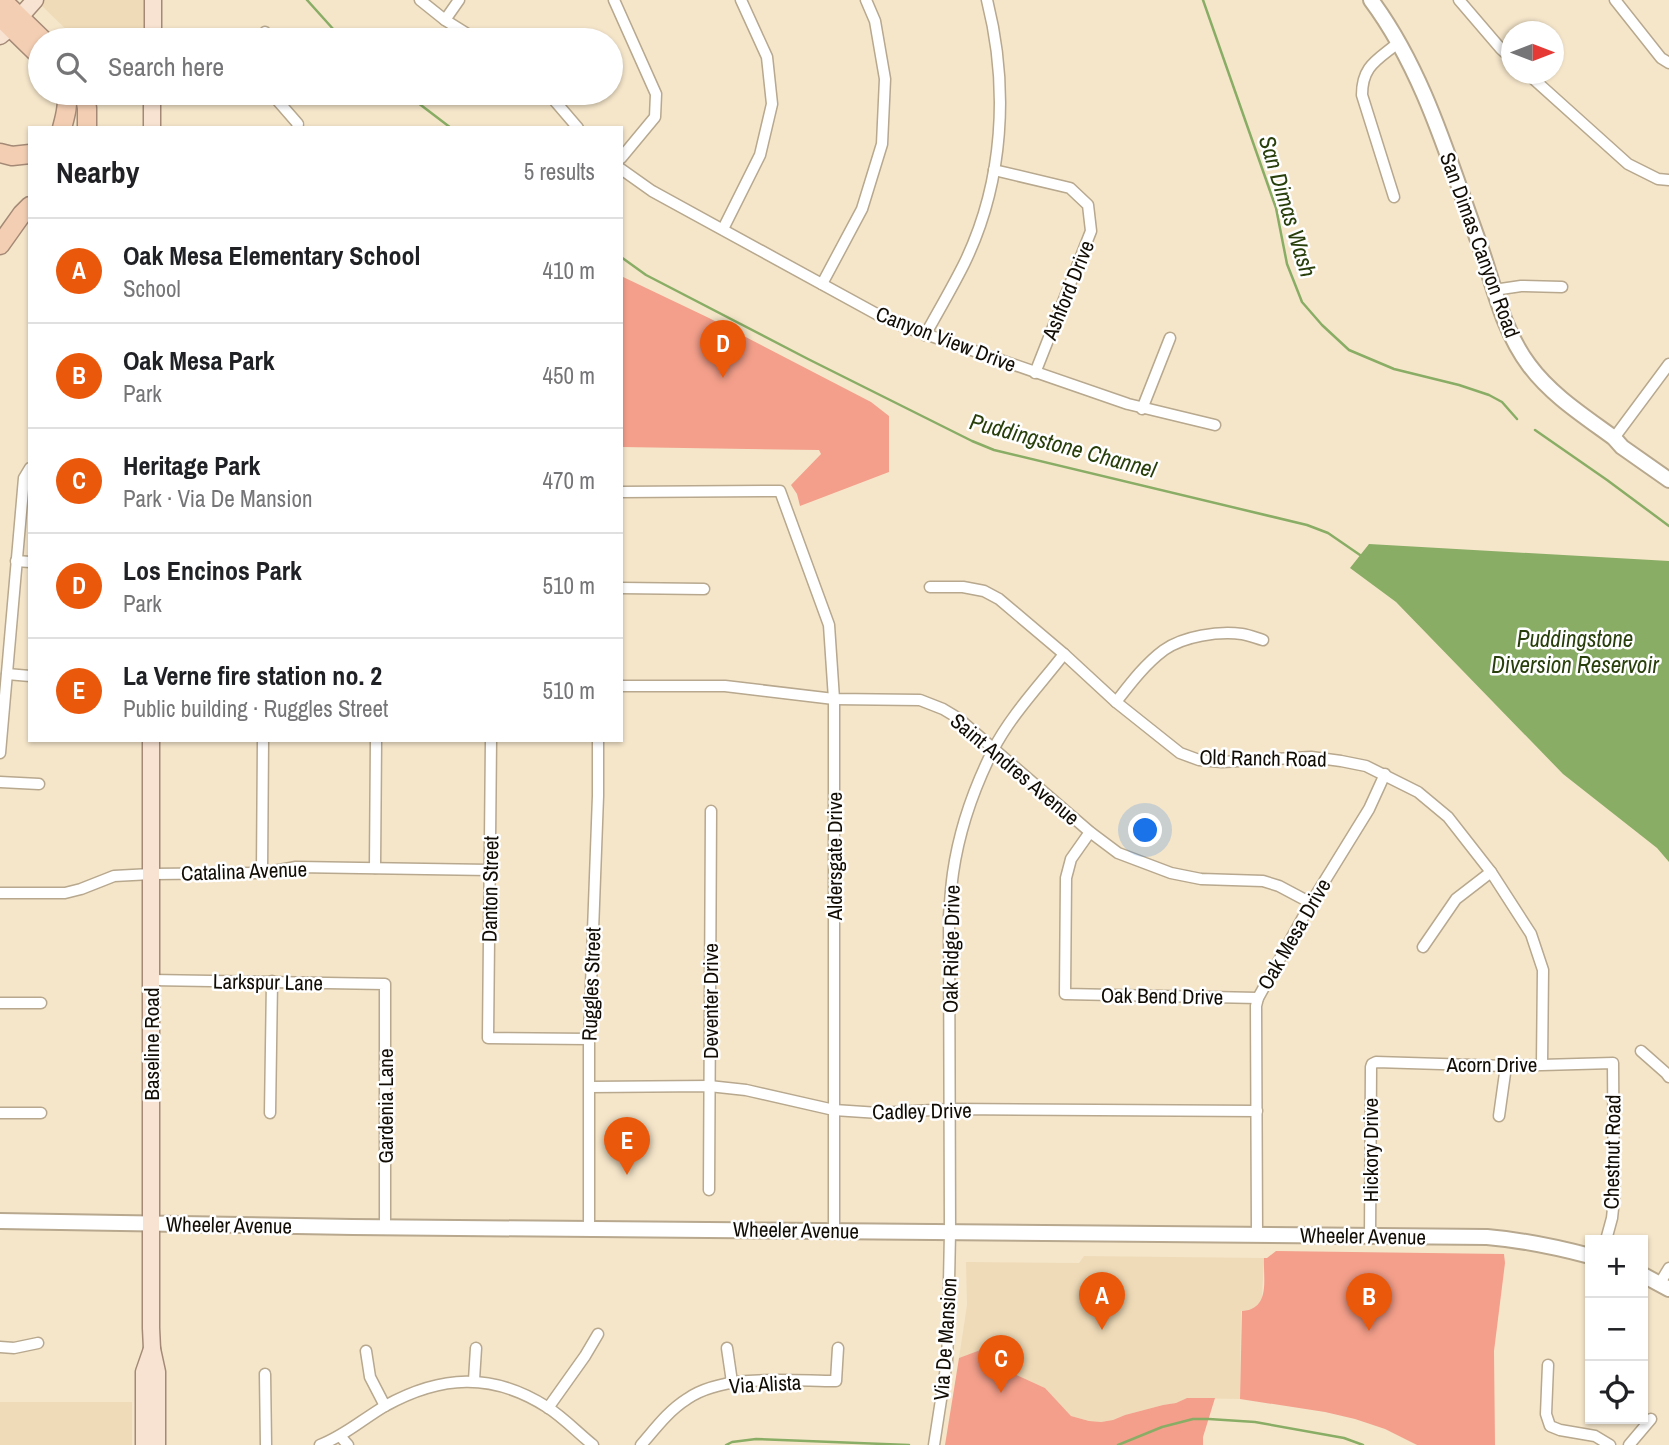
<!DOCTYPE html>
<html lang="en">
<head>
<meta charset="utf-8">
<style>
  :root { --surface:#fff; --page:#f2f2f2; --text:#202124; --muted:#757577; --line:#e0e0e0; --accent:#ea580c }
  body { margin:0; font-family:"Archivo Narrow",sans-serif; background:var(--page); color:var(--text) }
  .controls { position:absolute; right:21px; bottom:21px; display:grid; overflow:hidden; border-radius:0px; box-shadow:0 2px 5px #0004 }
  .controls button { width:63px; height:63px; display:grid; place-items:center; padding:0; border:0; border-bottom:2px solid var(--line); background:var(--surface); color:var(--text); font:35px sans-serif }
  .compass { position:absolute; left:1501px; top:21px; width:63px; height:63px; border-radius:50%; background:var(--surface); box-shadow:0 2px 5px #0004; rotate:90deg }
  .you { position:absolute; left:1146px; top:831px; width:24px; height:24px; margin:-18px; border:5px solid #fff; border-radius:50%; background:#1a73e8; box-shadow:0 0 0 10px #1a73e833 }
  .badge { display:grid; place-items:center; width:46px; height:46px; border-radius:50%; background:var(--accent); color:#fff; font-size:23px; font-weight:700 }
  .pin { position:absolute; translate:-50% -58px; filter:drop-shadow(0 2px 4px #0008) }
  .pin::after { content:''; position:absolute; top:37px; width:24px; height:21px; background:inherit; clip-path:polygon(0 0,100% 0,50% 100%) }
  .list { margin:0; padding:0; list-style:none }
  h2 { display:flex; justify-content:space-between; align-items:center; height:91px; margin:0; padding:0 28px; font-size:30px }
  h2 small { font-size:23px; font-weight:400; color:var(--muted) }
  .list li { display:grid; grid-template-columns:46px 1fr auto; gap:21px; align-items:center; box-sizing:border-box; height:105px; padding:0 28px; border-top:2px solid var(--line) }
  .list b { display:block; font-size:26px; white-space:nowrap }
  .list p { margin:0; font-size:23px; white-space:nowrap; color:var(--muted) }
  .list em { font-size:23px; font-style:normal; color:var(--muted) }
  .icon { flex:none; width:38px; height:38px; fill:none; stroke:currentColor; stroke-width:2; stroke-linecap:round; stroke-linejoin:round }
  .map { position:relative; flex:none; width:1669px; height:1445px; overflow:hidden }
  .search { position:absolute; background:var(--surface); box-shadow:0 2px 5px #0004; left:28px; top:28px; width:595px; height:77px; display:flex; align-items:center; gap:18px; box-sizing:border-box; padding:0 24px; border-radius:38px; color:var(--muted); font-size:26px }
  .panel { position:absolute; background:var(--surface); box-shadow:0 2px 5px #0004; left:28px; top:126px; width:595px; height:616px; border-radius:0px }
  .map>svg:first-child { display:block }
  .built { fill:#efdbb8 }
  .green { fill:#f39f8b }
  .water { fill:#89ad65 }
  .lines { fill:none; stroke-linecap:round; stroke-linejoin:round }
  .stream { stroke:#89ad65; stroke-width:2.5 }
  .street-casing { stroke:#b7a88e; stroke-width:13 }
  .secondary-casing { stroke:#b7a88e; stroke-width:18 }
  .primary-casing { stroke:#a48a76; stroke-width:19 }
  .highway-casing { stroke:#a48a76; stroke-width:21 }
  .street { stroke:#fff; stroke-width:10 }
  .secondary { stroke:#fff; stroke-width:14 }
  .primary { stroke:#f8e2d1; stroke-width:16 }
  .highway { stroke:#f3ceb3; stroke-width:18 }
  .labels { text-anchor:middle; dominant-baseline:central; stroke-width:5; stroke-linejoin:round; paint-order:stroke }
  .street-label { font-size:21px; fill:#110c04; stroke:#fff }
  .water-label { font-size:23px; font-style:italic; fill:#283f0b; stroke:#fff }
</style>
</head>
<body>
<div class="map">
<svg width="1669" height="1445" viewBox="0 0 1669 1445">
  <rect width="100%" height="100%" fill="#f5e6ca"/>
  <g class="built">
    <polygon points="36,0 148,0 147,40 77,40"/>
    <polygon points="1084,1256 1264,1258 1262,1298 1259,1304 1253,1309 1241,1311 1240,1399 1187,1398 1176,1403 1163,1405 1125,1415 1113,1420 1101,1422 1089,1421 1071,1416 1045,1388 995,1365 983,1349 959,1358 967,1305 966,1262 1079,1263"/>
    <rect x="0" y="1402" width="132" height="43"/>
  </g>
  <g class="green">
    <polygon points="621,276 709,318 871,402 889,416 889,472 800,506 797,494 791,485 821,454 819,450 621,447"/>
    <path d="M1276,1251L1504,1254L1505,1263L1494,1351L1495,1445H1417L1385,1429L1355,1419L1325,1412L1240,1399L1242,1311C1271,1309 1263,1279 1264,1258H1267Z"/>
    <polygon points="983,1349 995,1365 1045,1388 1071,1416 1089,1421 1101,1422 1113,1420 1125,1415 1163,1405 1176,1403 1187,1398 1215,1398 1203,1437 1203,1445 945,1445 959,1358"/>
  </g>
  <polygon class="water" points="1369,544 1669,561 1669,862 1657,848 1563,774 1396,602 1350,568"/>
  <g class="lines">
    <g class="stream">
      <polyline points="307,0 343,40"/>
      <polyline points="1203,0 1276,208 1287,264 1302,302 1322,325 1349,350 1394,369 1459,385 1489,395 1502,402 1517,419"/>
      <polyline points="405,93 451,128"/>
      <polyline points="621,257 646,275 808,359 972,441 994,450 1307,525 1328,533 1360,555"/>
      <polyline points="1535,430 1607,480 1669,526"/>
      <polyline points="726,1445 732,1442 756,1439 909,1445"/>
      <polyline points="1118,1445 1162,1427 1193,1419 1209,1419 1255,1422 1344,1438 1363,1445"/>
    </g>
    <defs>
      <g id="street">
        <polyline points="420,0 445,20 477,40"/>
        <polyline points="614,0 656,94 655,117 621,158"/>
        <polyline points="1459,0 1501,49 1512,59"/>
        <polyline points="1615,0 1661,58 1669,63"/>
        <polyline points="445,20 459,0"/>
        <polyline points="263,40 265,32"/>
        <polyline points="1528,74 1628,164 1658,179 1669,180"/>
        <polyline points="271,93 298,124 297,128"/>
        <polyline points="548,93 578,128"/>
        <polyline points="621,169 652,191 882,317 905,327 1128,404 1215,425"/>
        <polyline points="994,170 1070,188 1088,205 1091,231 1035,373"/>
        <path d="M1394,197L1362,95C1362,65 1378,60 1399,42"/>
        <polyline points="723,229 760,155 772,104 767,57 741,0"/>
        <polyline points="822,284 862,209 882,144 885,79 875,21 866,0"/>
        <polyline points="1494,290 1521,286 1562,287"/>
        <path d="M925,335C938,312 952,288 964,264C1004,182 1009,87 987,0"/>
        <polyline points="1142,409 1170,338"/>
        <polyline points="1614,438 1669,364"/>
        <polyline points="621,492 780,491 829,625 834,699 834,1230"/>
        <polyline points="16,561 30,562"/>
        <polyline points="930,587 963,587 984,591 999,599 1064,654 1116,702 1180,753 1199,760 1222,762 1311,757 1341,761 1366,766 1418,792 1448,817 1491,872 1531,934 1543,970 1542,1064"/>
        <polyline points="621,588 704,589"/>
        <polyline points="7,674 30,676"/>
        <polyline points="621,686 725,686 834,699 920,700 943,709 958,718 1090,832 1118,853 1171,873 1201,879 1263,881 1279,886 1311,903"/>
        <path d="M1116,702C1130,684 1145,664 1164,650C1184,636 1218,631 1242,634C1249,635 1256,638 1263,640"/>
        <polyline points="491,740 488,1038 589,1039"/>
        <polyline points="0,753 24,478 30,468"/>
        <polyline points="0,782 39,784"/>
        <polyline points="1090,832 1071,859 1066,878 1065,994 1258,998"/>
        <polyline points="375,868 376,740"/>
        <polyline points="262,873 263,740"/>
        <polyline points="0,893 65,893 81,889 114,876 151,874 262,873 296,867 490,870"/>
        <polyline points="1423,947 1456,899 1491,872"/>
        <polyline points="151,980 385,984 385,1227"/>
        <polyline points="0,1003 41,1003"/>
        <polyline points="1641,1051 1666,1073 1669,1077"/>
        <polyline points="590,1087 709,1086 746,1090 834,1110 879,1113 950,1109 1257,1111"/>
        <polyline points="0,1113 41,1113"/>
        <polyline points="270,1113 272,981"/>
        <polyline points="1499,1116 1506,1066"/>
        <polyline points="709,1190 711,811"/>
        <polyline points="589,1228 589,1039 598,796 598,740"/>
        <polyline points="1257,1234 1256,1006 1258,998 1311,903 1369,809 1385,774"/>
        <polyline points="1370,1236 1371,1067 1372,1064 1376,1062 1506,1066 1613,1063 1614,1199 1612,1218 1606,1240"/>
        <polyline points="1660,1283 1669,1268"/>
        <polyline points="0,1347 14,1348 38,1343"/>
        <polyline points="727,1348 732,1382"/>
        <polyline points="366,1351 370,1377 385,1406"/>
        <polyline points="1548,1365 1546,1414 1550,1426 1560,1430 1595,1436 1610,1445"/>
        <polyline points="265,1374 266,1445"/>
        <polyline points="474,1380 476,1348"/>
        <polyline points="548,1408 585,1356 598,1334"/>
        <polyline points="340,1436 348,1445"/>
        <path d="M320,1445C344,1436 363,1419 385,1406C441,1375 492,1372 547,1407C563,1417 578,1433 593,1445"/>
        <path d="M641,1445C655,1429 668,1411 687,1399C724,1373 792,1381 836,1381L838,1348"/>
        <path d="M934,1445L947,1361L948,1332L950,1232L949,916C950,902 951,887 953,873C959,831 974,788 993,750C1011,715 1040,685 1064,654"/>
        <polyline points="1629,1445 1651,1419"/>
      </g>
      <g id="secondary">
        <path d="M1371,0C1424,71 1449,161 1479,243C1494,285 1502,329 1529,365C1551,395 1584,416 1614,438L1622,447L1669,480"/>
        <path d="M0,1221L353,1227L1487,1237C1522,1240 1556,1247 1590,1256"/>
        <polyline points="1643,1275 1669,1289"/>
      </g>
      <g id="primary">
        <polyline points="0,36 11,27 35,0"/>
        <polyline points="153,40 153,0"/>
        <polyline points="152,128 152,93"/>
        <polyline points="151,740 151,1328 152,1349 157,1372 157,1445"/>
        <polyline points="144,1445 144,1372 152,1349"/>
      </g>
      <g id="highway">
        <polyline points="7,5 43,40"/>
        <polyline points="0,17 40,56"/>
        <polyline points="84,93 87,108 87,128"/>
        <path d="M62,128C65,117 69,104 66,93"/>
        <polyline points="0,153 12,156 30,154"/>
        <polyline points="0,245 22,214 30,206"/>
      </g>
    </defs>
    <use href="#street" class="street-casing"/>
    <use href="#secondary" class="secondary-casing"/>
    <use href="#primary" class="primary-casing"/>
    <use href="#highway" class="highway-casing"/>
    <use href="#street" class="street"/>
    <use href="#secondary" class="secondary"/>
    <use href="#primary" class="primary"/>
    <use href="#highway" class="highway"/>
  </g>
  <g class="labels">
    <g class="street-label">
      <text transform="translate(1480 245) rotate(70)">San Dimas Canyon Road</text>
      <text transform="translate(1068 290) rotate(-68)">Ashford Drive</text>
      <text transform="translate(946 339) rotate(21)">Canyon View Drive</text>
      <text transform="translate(1263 758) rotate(1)">Old Ranch Road</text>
      <text transform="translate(1015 769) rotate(40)">Saint Andres Avenue</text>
      <text transform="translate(834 856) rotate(-90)">Aldersgate Drive</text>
      <text transform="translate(244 871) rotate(-2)">Catalina Avenue</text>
      <text transform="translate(490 889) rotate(-89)">Danton Street</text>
      <text transform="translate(1294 934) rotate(-60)">Oak Mesa Drive</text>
      <text transform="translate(951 949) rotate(-89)">Oak Ridge Drive</text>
      <text transform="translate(268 982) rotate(1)">Larkspur Lane</text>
      <text transform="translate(591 984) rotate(-88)">Ruggles Street</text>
      <text transform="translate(1162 996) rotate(1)">Oak Bend Drive</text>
      <text transform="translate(710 1001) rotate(-90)">Deventer Drive</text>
      <text transform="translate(151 1044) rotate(-90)">Baseline Road</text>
      <text x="1492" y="1064">Acorn Drive</text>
      <text transform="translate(385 1106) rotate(-90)">Gardenia Lane</text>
      <text transform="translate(922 1111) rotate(-1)">Cadley Drive</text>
      <text transform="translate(1370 1150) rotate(-90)">Hickory Drive</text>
      <text transform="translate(1612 1152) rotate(-89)">Chestnut Road</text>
      <text transform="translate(229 1225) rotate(1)">Wheeler Avenue</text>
      <text transform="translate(796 1230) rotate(1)">Wheeler Avenue</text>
      <text transform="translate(1363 1236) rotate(1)">Wheeler Avenue</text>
      <text transform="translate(945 1339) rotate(-86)">Via De Mansion</text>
      <text transform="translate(765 1384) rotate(-3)">Via Alista</text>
    </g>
    <g class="water-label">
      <text transform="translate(1288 206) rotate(73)">San Dimas Wash</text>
      <text transform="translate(1063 445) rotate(15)">Puddingstone Channel</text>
      <text x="1575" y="638">Puddingstone<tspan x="1575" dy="26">Diversion Reservoir</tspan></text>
    </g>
  </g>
</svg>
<div class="controls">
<button>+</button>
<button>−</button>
<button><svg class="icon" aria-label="locate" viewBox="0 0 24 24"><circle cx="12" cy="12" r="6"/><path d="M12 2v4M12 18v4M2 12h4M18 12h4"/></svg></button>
</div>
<svg class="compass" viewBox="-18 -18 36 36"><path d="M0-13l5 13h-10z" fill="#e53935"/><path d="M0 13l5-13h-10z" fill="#757577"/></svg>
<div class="you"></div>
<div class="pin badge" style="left:1102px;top:1330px">A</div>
<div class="pin badge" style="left:1369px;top:1331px">B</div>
<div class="pin badge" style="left:1001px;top:1393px">C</div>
<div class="pin badge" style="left:723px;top:378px">D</div>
<div class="pin badge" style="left:627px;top:1175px">E</div>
<div class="search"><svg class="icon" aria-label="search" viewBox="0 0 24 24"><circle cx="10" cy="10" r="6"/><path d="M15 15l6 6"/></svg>Search here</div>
<section class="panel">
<h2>Nearby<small>5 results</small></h2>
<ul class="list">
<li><span class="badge">A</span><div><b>Oak Mesa Elementary School</b><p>School</p></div><em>410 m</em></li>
<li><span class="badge">B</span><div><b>Oak Mesa Park</b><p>Park</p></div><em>450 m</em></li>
<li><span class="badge">C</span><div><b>Heritage Park</b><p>Park · Via De Mansion</p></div><em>470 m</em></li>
<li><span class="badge">D</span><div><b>Los Encinos Park</b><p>Park</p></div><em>510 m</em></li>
<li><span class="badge">E</span><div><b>La Verne fire station no. 2</b><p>Public building · Ruggles Street</p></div><em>510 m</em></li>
</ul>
</section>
</div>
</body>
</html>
